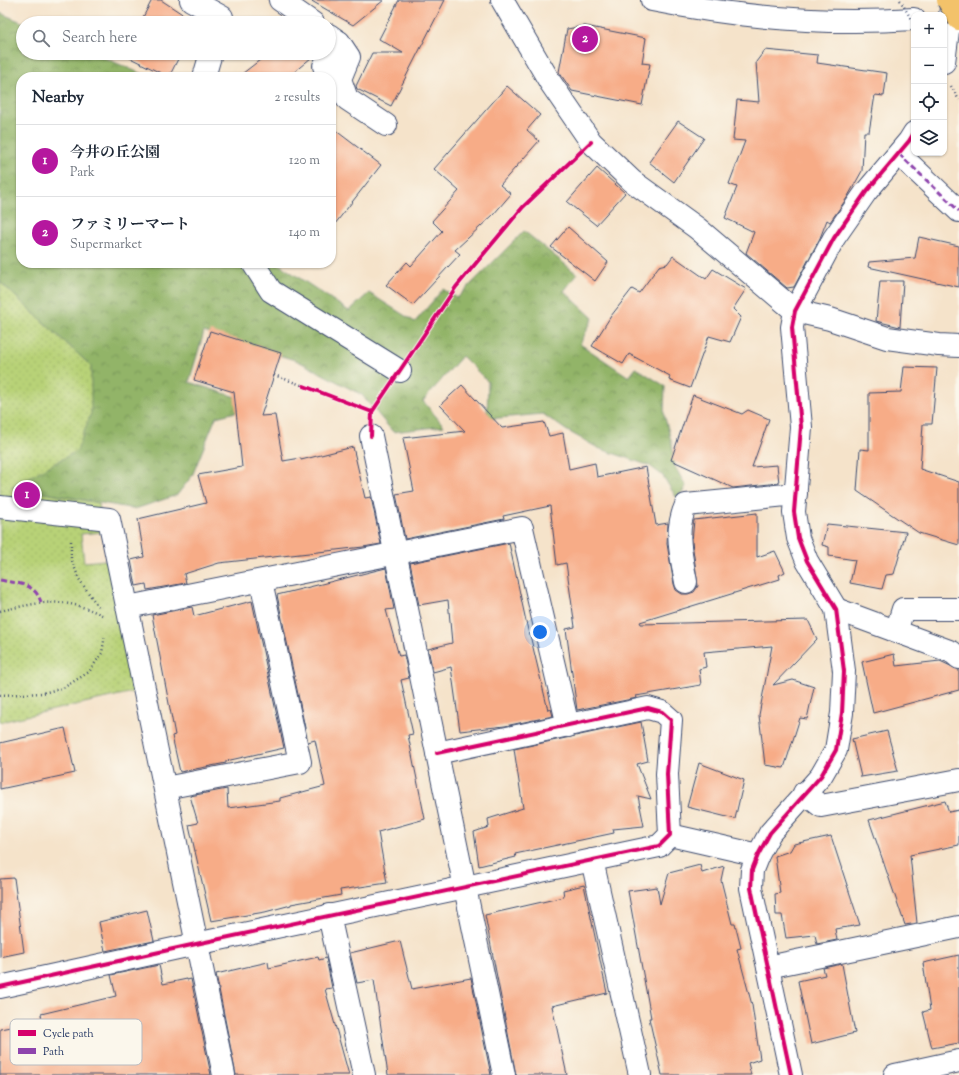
<!DOCTYPE html>
<html lang="en">
<head>
<meta charset="utf-8">
<style>
  :root { --surface:#fff; --page:#f2f2f3; --text:#1f2937; --muted:#747a83; --line:#e0e1e3; --accent:#b5179e }
  body { margin:0; font-family:"Sorts Mill Goudy","Noto Serif JP",serif; background:var(--page); color:var(--text) }
  .controls { position:absolute; right:12px; top:12px; display:grid; overflow:hidden; border-radius:8px; box-shadow:0 1px 3px #0004 }
  .controls button { width:36px; height:36px; display:grid; place-items:center; padding:0; border:0; border-bottom:1px solid var(--line); background:var(--surface); color:var(--text); font:20px sans-serif }
  .you { position:absolute; left:540px; top:632px; width:14px; height:14px; margin:-10px; border:3px solid #fff; border-radius:50%; background:#1a73e8; box-shadow:0 0 0 6px #1a73e833 }
  .badge { display:grid; place-items:center; width:26px; height:26px; border-radius:50%; background:var(--accent); color:#fff; font-size:13px; font-weight:700 }
  .pin { position:absolute; translate:-50% -50%; border:2px solid #fff; box-shadow:0 1px 4px #0006 }
  .list { margin:0; padding:0; list-style:none }
  h2 { display:flex; justify-content:space-between; align-items:center; height:52px; margin:0; padding:0 16px; font-size:17px }
  h2 small { font-size:13px; font-weight:400; color:var(--muted) }
  .list li { display:grid; grid-template-columns:26px 1fr auto; gap:12px; align-items:center; box-sizing:border-box; height:72px; padding:0 16px; border-top:1px solid var(--line) }
  .list b { display:block; font-size:15px; white-space:nowrap }
  .list p { margin:0; font-size:13px; white-space:nowrap; color:var(--muted) }
  .list em { font-size:13px; font-style:normal; color:var(--muted) }
  .icon { flex:none; width:22px; height:22px; fill:none; stroke:currentColor; stroke-width:2; stroke-linecap:round; stroke-linejoin:round }
  .map { position:relative; flex:none; width:959px; height:1075px; overflow:hidden }
  .search { position:absolute; background:var(--surface); box-shadow:0 1px 3px #0004; left:16px; top:16px; width:320px; height:44px; display:flex; align-items:center; gap:10px; box-sizing:border-box; padding:0 14px; border-radius:22px; color:var(--muted); font-size:15px }
  .panel { position:absolute; background:var(--surface); box-shadow:0 1px 3px #0004; left:16px; top:72px; width:320px; height:196px; border-radius:16px }
  .map>svg:first-child { display:block }
  .forest { fill:url(#forest-crowns); stroke:#567263 }
  .park { fill:url(#park-dots); stroke:#6a806a }
  .building { fill:#f7ac87 }
  .lines { fill:none; stroke-linecap:round; stroke-linejoin:round }
  .minor-casing { stroke:#3c4a6e; stroke-width:24 }
  .path { stroke:#3c4a6e; stroke-width:2.5; stroke-dasharray:1 3; stroke-linecap:butt }
  .minor { stroke:#fff; stroke-width:22 }
  .major-bridge-casing { stroke:#3c4a6e; stroke-width:24; stroke-linecap:butt }
  .path-bridge { stroke:#3c4a6e; stroke-width:2.5; stroke-dasharray:1 3; stroke-linecap:butt }
  .major-bridge { stroke:#f3c26a; stroke-width:22 }
  .quiet { stroke:#8e44ad; stroke-width:3; stroke-dasharray:6 3; stroke-linecap:butt }
  .cycleway-casing { stroke:#fbf7ec; stroke-width:6 }
  .cycleway { stroke:#d6006c; stroke-width:4 }
  .key { fill:#fbf7ec; stroke:#b8bbc1; stroke-width:1 }
  .key-label { font-size:11px; fill:#1b2f5e }
</style>
</head>
<body>
<div class="map">
<svg width="959" height="1075" viewBox="0 0 959 1075">
  <defs>
    <pattern id="forest-crowns" width="20" height="18" patternUnits="userSpaceOnUse"><rect width="20" height="18" fill="#92b468"/><path d="M2 6a3 3 0 1 1 6 0M12 15a3 3 0 1 1 6 0" fill="none" stroke="#769359"/></pattern>
    <pattern id="park-dots" width="8" height="8" patternUnits="userSpaceOnUse"><rect width="8" height="8" fill="#b8d277"/><path d="M2 2h.1M6 6h.1" fill="none" stroke="#9eb569" stroke-width="1.8" stroke-linecap="round"/></pattern>
  </defs>
  <rect width="100%" height="100%" fill="#fbf7ec"/>
  <filter id="ink" filterUnits="userSpaceOnUse"><feTurbulence type="fractalNoise" baseFrequency=".025" numOctaves="2"/><feDisplacementMap in="SourceGraphic" scale="8" xChannelSelector="R" yChannelSelector="G"/><feConvolveMatrix kernelMatrix="1 2 1 2 8 2 1 2 1" color-interpolation-filters="sRGB"/></filter>
  <filter id="wash" filterUnits="userSpaceOnUse"><feTurbulence type="fractalNoise" baseFrequency=".012" numOctaves="4" result="noise"/><feDisplacementMap in="SourceGraphic" scale="16" xChannelSelector="R" yChannelSelector="G"/><feGaussianBlur stdDeviation="0.9" result="paint"/><feColorMatrix in="noise" values="0 0 0 0 0 0 0 0 0 0 0 0 0 0 0 0 0 1.4 0 .05"/><feComposite in="paint" operator="in"/></filter>
  <g filter="url(#wash)">
    <rect width="100%" height="100%" fill="#f5e3ca"/>
    <polygon class="forest" points="0,13 24,23 23,53 93,53 149,77 21,77 21,263 277,263 349,311 369,293 415,322 443,289 457,298 524,231 577,274 564,291 593,318 580,344 629,377 636,368 665,386 664,414 672,444 675,467 686,486 683,492 676,497 663,476 650,466 598,448 566,430 543,414 487,419 488,382 462,356 423,401 444,426 393,432 362,395 298,361 204,332 189,382 245,400 240,411 216,417 192,476 177,495 135,509 11,487 91,366 0,282"/>
    <polygon class="park" points="0,282 91,366 91,413 77,451 11,487 99,503 103,532 81,534 84,562 105,560 110,566 133,692 0,722"/>
    <g id="blocks">
      <g class="building">
        <polygon points="152,0 161,0 196,23 140,23"/>
        <polygon points="310,0 384,0 353,25"/>
        <polygon points="399,0 445,0 391,106 357,89 356,86 372,53 403,53 379,39"/>
        <polygon points="585,26 646,38 642,63 650,64 642,105 572,91 559,72 567,29"/>
        <polygon points="765,50 818,55 817,63 887,73 884,96 875,95 869,132 864,132 862,171 847,198 830,222 827,220 820,238 794,287 787,288 746,253 754,232 725,218 737,187 729,184 745,141 733,140 737,100 759,102 756,62"/>
        <polygon points="123,53 181,53 169,77 122,54"/>
        <polygon points="269,53 317,53 288,77 238,77"/>
        <polygon points="507,86 540,115 527,130 539,141 500,185 511,194 493,215 455,250 460,254 413,305 386,285 407,262 411,266 442,231 432,221 459,191 434,169"/>
        <polygon points="678,121 704,138 674,182 649,162"/>
        <polygon points="331,127 381,165 331,229"/>
        <polygon points="597,168 625,193 596,225 567,202"/>
        <polygon points="568,227 608,262 595,281 551,247"/>
        <polygon points="919,237 959,246 959,287 868,267 869,262 915,258"/>
        <polygon points="673,256 706,279 713,269 746,289 733,309 741,317 730,342 709,336 690,388 669,380 670,376 629,354 623,364 592,346 611,316 632,289 639,293 659,266 667,264"/>
        <polygon points="880,281 903,281 900,327 876,321"/>
        <polygon points="210,331 281,353 261,416 275,415 283,461 301,458 301,460 353,447 365,498 371,497 381,544 363,547 219,563 184,574 186,583 147,590 146,584 136,586 131,560 144,557 138,519 206,503 198,475 242,467 234,392 194,380"/>
        <polygon points="904,367 937,368 932,424 923,424 920,469 959,482 959,545 919,533 857,491 860,449 869,450 869,393 901,392"/>
        <polygon points="462,385 502,428 544,422 549,436 563,433 569,469 595,463 597,477 646,467 656,525 668,523 667,544 674,584 676,590 682,594 688,594 694,592 698,586 692,542 694,520 757,513 757,557 775,551 785,572 779,575 780,579 640,622 641,624 808,620 817,639 773,685 793,680 814,687 807,719 800,718 784,768 765,765 759,715 772,646 704,652 706,667 699,669 701,685 636,696 637,698 577,710 566,629 575,627 566,563 557,565 550,506 503,516 504,519 405,539 396,494 414,491 403,438 465,431 440,405"/>
        <polygon points="693,395 742,414 748,410 769,419 752,467 777,465 779,483 733,488 671,460"/>
        <polygon points="827,524 906,532 894,574 886,575 882,589 850,583 855,560 829,556 829,547 822,545"/>
        <polygon points="509,543 529,635 530,635 548,710 551,709 553,716 505,726 460,731 451,667 433,672 428,649 452,643 448,600 419,605 410,563"/>
        <polygon points="386,568 394,609 386,610 399,656 404,655 409,678 401,680 413,734 408,735 425,819 378,832 387,883 340,890 341,895 291,904 291,905 265,912 211,921 189,825 198,823 190,796 227,789 228,808 280,801 280,798 325,786 315,740 308,742 277,595"/>
        <polygon points="252,601 284,748 226,761 226,763 180,772 172,736 175,735 152,615 192,607 194,616"/>
        <polygon points="894,654 896,666 940,661 959,670 959,690 873,713 862,662"/>
        <polygon points="641,722 648,761 637,764 651,799 638,796 644,826 613,829 614,833 515,854 516,857 479,866 474,832 489,827 488,819 523,808 514,749"/>
        <polygon points="65,728 75,773 0,789 0,743"/>
        <polygon points="887,731 898,771 861,777 852,739"/>
        <polygon points="699,763 744,780 735,819 687,807"/>
        <polygon points="945,801 949,812 959,810 959,845 910,855 917,923 905,925 869,820"/>
        <polygon points="831,836 860,925 835,929 837,940 817,944 815,935 786,938 782,915 776,915 775,894 780,893 775,856 790,851 794,844"/>
        <polygon points="700,865 702,873 724,866 721,880 732,924 735,924 741,948 737,949 752,1005 760,1059 748,1063 751,1075 662,1075 649,1018 651,1018 628,891 657,887 660,904 669,873"/>
        <polygon points="14,878 24,952 0,957 0,879"/>
        <polygon points="584,885 607,993 552,1006 567,1075 516,1075 485,915 564,897 563,890"/>
        <polygon points="147,910 154,941 105,951 99,922"/>
        <polygon points="400,941 412,989 471,978 491,1075 388,1075 374,980 357,983 350,953"/>
        <polygon points="959,955 959,1043 932,1048 923,1012 930,1010 923,963"/>
        <polygon points="318,957 319,960 326,958 332,988 325,989 349,1075 236,1075 216,974 268,962 269,968"/>
        <polygon points="842,964 855,1033 811,1044 798,981 825,975 823,968"/>
        <polygon points="159,965 163,984 187,979 187,980 191,979 211,1075 0,1075 0,1029 42,1021 41,1014 116,996 111,975"/>
      </g>
    </g>
  </g>
  <g filter="url(#ink)">
    <use href="#blocks" fill-opacity="0" stroke="#3c4a6e" stroke-width="1"/>
    <g class="lines">
      <defs>
        <g id="minor">
          <polyline points="191,0 222,17"/>
          <polyline points="280,0 313,23"/>
          <polyline points="502,0 550,82 591,142 632,181 697,228 795,311 830,319 887,338 939,345 959,346"/>
          <path d="M652,0C736,17 828,25 914,19"/>
          <polyline points="329,35 339,42 349,57 340,79 347,99 386,125"/>
          <polyline points="944,62 952,0"/>
          <polyline points="324,66 339,42"/>
          <polyline points="204,77 211,53"/>
          <polyline points="899,154 959,211"/>
          <polyline points="253,263 271,291 400,371"/>
          <polyline points="371,436 504,1075"/>
          <polyline points="0,507 109,519 224,1075"/>
          <path d="M686,582C681,554 674,532 686,505L796,494"/>
          <polyline points="128,607 522,528 568,726"/>
          <polyline points="836,609 952,652 959,658"/>
          <polyline points="896,632 903,609 959,609"/>
          <polyline points="165,788 300,762 261,581"/>
          <polyline points="804,793 821,806 959,780"/>
          <polyline points="670,835 758,855"/>
          <polyline points="592,860 640,1075"/>
          <polyline points="329,915 364,1075"/>
          <polyline points="768,967 959,927"/>
          <polyline points="0,987 196,944 659,846 670,835 667,774 671,720 662,712 648,708 437,753"/>
          <polyline points="791,1075 751,888 752,870 758,855 770,833 821,776 836,750 842,713 844,671 836,609 807,561 798,538 794,512 801,427 792,327 795,311 834,238 866,192 909,141 914,133"/>
          <polyline points="895,1075 959,1061"/>
        </g>
      </defs>
      <use href="#minor" class="minor-casing"/>
      <g class="path">
        <polyline points="951,86 959,100"/>
        <polyline points="413,350 456,287"/>
        <polyline points="274,375 304,386"/>
        <polyline points="374,410 385,392"/>
        <polyline points="71,541 71,558 79,579 99,608"/>
        <path d="M0,611C40,602 63,596 102,615"/>
        <polyline points="0,695 43,693 63,688 89,672 102,653 105,635"/>
      </g>
      <use href="#minor" class="minor"/>
      <defs>
        <polyline id="major-bridge" points="948,0 959,19"/>
      </defs>
      <use href="#major-bridge" class="major-bridge-casing"/>
      <polyline class="path-bridge" points="900,0 914,24"/>
      <use href="#major-bridge" class="major-bridge"/>
      <g class="quiet">
        <polyline points="899,154 959,211"/>
        <path d="M0,580C18,584 34,582 41,602"/>
      </g>
      <defs>
        <g id="cycleway">
          <polyline points="304,386 372,412"/>
          <polyline points="371,436 372,412 456,287 523,207 591,142"/>
          <polyline points="0,987 196,944 659,846 670,835 667,774 671,720 662,712 648,708 437,753"/>
          <polyline points="791,1075 751,888 752,870 758,855 770,833 821,776 836,750 842,713 844,671 836,609 807,561 798,538 794,512 801,427 792,327 795,311 834,238 866,192 909,141 914,133"/>
        </g>
      </defs>
      <use href="#cycleway" class="cycleway-casing"/>
      <use href="#cycleway" class="cycleway"/>
    </g>
  </g>
  <rect x="10" y="1019" width="132" height="46" rx="6" class="key"/>
  <rect x="18" y="1030" width="18" height="6" fill="#d6006c"/>
  <rect x="18" y="1048" width="18" height="6" fill="#8e44ad"/>
  <g class="key-label">
    <text x="43" y="1037">Cycle path</text>
    <text x="43" y="1055">Path</text>
  </g>
</svg>
<div class="controls">
<button>+</button>
<button>−</button>
<button><svg class="icon" aria-label="locate" viewBox="0 0 24 24"><circle cx="12" cy="12" r="6"/><path d="M12 2v4M12 18v4M2 12h4M18 12h4"/></svg></button>
<button><svg class="icon" aria-label="layers" viewBox="0 0 24 24"><path d="M12 4l9 5-9 5-9-5zM3 14l9 5 9-5"/></svg></button>
</div>
<div class="you"></div>
<div class="pin badge" style="left:27px;top:495px">1</div>
<div class="pin badge" style="left:585px;top:39px">2</div>
<div class="search"><svg class="icon" aria-label="search" viewBox="0 0 24 24"><circle cx="10" cy="10" r="6"/><path d="M15 15l6 6"/></svg>Search here</div>
<section class="panel">
<h2>Nearby<small>2 results</small></h2>
<ul class="list">
<li><span class="badge">1</span><div><b>今井の丘公園</b><p>Park</p></div><em>120 m</em></li>
<li><span class="badge">2</span><div><b>ファミリーマート</b><p>Supermarket</p></div><em>140 m</em></li>
</ul>
</section>
</div>
</body>
</html>
